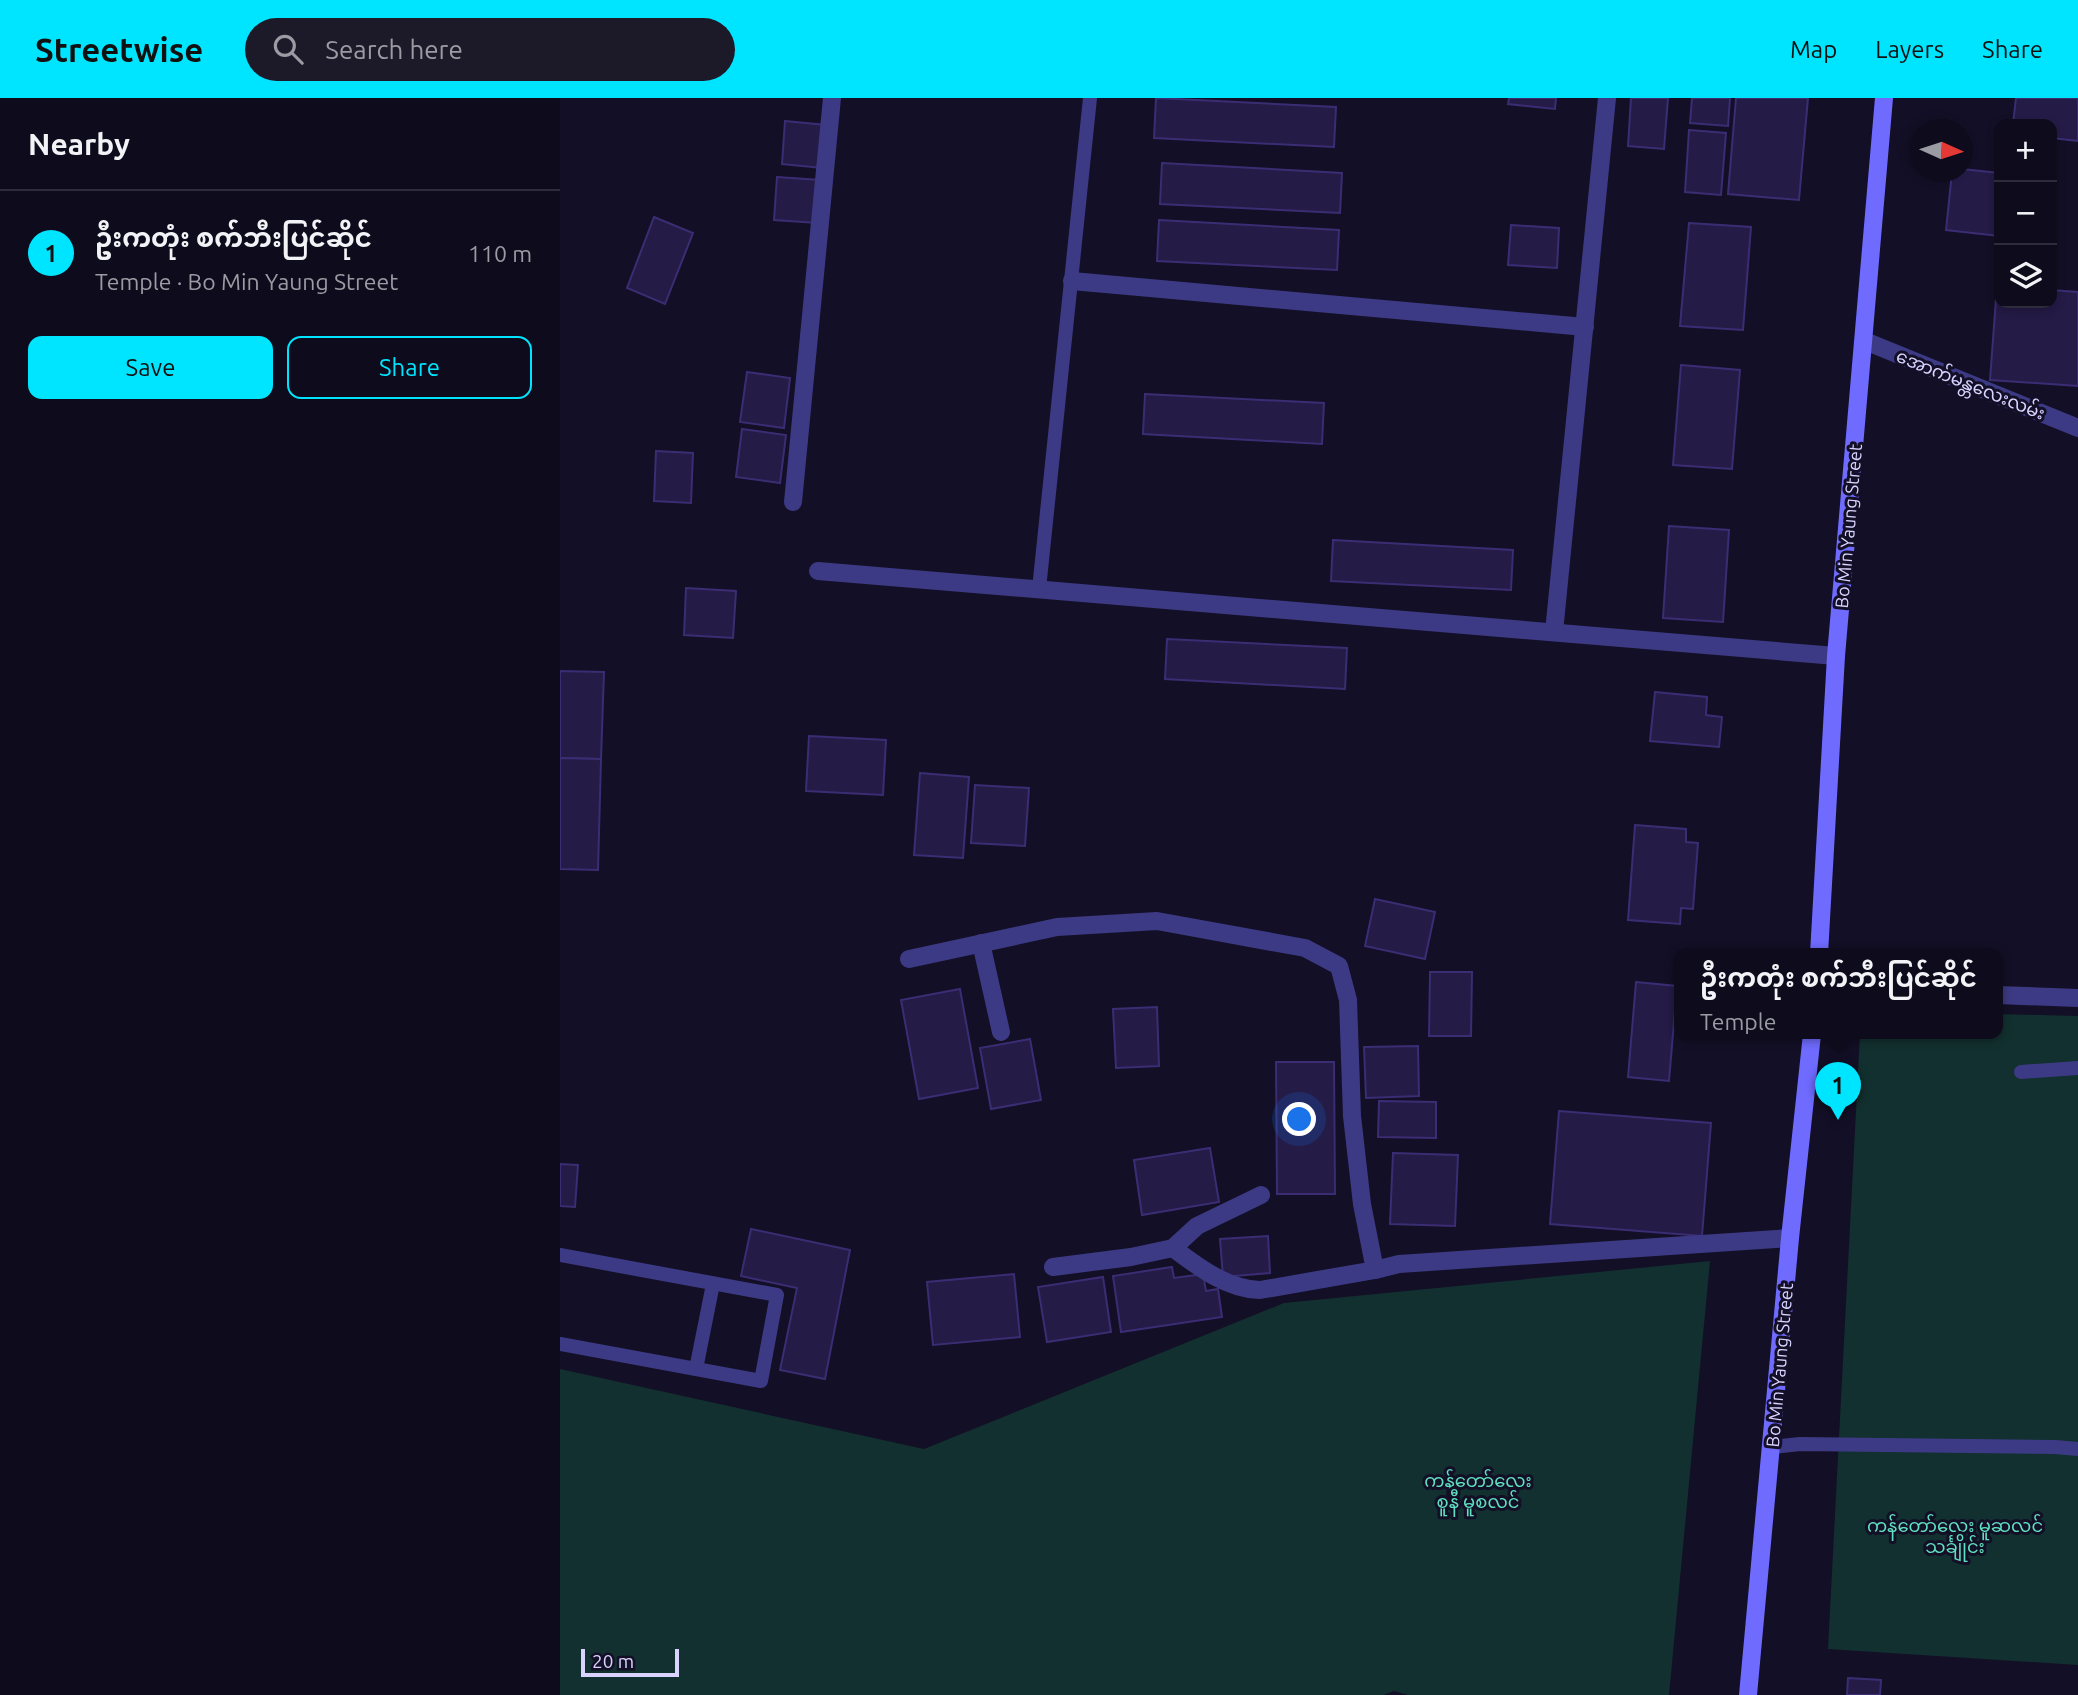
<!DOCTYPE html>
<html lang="en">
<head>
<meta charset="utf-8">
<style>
  :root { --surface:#0e0b1c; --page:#1c1929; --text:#f1f3f6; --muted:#9b9ba3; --line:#2e2b3b; --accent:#00e5ff }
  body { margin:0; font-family:Ubuntu,"Noto Sans Myanmar",sans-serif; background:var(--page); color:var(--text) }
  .controls { position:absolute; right:21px; top:21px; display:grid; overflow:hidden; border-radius:14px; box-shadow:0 4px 10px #0003 }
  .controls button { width:63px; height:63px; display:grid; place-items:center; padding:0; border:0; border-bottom:2px solid var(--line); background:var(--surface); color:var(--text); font:35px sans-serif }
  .compass { position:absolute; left:1350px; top:21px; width:63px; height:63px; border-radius:50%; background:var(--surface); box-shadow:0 4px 10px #0003; rotate:93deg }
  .scale { position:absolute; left:21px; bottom:18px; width:98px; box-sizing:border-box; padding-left:7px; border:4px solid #d9d4ff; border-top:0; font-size:19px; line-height:24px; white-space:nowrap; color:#d9d4ff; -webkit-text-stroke:5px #130f26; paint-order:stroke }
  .you { position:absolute; left:740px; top:1022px; width:24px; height:24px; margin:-18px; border:5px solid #fff; border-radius:50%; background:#1a73e8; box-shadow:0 0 0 10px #1a73e833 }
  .badge { display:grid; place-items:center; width:46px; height:46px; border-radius:50%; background:var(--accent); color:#111; font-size:23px; font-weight:700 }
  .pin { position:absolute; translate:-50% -58px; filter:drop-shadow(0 2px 4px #0008) }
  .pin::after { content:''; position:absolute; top:37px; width:24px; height:21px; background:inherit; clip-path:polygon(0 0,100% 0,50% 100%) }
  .popup { position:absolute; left:1114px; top:850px; width:329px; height:91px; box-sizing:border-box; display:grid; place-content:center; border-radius:14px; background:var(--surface); filter:drop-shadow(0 2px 5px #0005); font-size:23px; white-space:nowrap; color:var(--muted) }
  .popup b { font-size:26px; color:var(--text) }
  .popup::after { content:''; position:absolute; left:50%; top:100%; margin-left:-14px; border:14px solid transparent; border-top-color:var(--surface) }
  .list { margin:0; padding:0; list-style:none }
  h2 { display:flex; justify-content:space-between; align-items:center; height:91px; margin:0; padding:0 28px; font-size:30px }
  h2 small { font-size:23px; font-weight:400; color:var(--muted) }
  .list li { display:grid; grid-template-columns:46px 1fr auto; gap:21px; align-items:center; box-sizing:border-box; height:126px; padding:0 28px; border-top:2px solid var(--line) }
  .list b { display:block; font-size:26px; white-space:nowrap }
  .list p { margin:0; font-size:23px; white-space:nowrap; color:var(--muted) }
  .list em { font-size:23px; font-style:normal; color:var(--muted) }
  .actions { display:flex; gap:14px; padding:21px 28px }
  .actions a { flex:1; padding:16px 0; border:2px solid var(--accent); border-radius:14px; text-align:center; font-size:24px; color:var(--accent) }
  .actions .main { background:var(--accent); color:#111 }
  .icon { flex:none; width:38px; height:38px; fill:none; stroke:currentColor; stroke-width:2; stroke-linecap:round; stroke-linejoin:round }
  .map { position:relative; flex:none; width:1518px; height:1597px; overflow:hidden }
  header { display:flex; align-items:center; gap:42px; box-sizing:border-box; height:98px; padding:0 35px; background:var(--accent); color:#111 }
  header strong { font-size:33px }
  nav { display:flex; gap:38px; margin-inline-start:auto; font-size:24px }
  .search { width:490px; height:63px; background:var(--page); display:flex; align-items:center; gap:18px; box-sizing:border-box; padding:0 24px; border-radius:38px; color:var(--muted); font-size:26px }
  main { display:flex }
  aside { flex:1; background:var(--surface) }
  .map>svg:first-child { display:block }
  .green { fill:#12302f }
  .building { fill:#241b47; stroke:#3b2d73; stroke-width:2 }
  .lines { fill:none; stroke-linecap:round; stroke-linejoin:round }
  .service { stroke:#3d3a85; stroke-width:14 }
  .minor { stroke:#3d3a85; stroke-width:18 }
  .secondary { stroke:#6f6bff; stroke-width:18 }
  .labels { text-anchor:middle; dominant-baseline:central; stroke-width:6; stroke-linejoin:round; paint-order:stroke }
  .street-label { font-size:18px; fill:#d9d4ff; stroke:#130f26 }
  .park-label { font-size:18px; fill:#5fe0c0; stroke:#130f26 }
</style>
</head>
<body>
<header>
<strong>Streetwise</strong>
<div class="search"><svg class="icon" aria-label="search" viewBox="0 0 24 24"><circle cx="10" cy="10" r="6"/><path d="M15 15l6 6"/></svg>Search here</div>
<nav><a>Map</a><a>Layers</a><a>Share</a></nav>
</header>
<main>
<aside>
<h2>Nearby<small></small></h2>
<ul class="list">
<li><span class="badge">1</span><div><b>ဦးကတုံး စက်ဘီးပြင်ဆိုင်</b><p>Temple · Bo Min Yaung Street</p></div><em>110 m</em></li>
</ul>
<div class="actions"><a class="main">Save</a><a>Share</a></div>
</aside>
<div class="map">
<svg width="1518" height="1597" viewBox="0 0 1518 1597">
  <rect width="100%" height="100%" fill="#130f26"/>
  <g class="green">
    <polygon points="1437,916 1518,918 1518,1567 1268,1551 1300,936 1437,936"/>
    <polygon points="1150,1163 1109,1597 848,1597 834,1593 824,1597 0,1597 0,1271 364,1351 724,1205"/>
  </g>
  <g class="building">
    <polygon points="596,0 776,9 774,49 594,40"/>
    <polygon points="949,0 996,0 995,11 948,6"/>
    <polygon points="1071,0 1108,0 1104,51 1068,48"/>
    <polygon points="1132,0 1170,0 1168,28 1130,25"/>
    <polygon points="1176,0 1248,0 1239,102 1168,96"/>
    <polygon points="1456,0 1518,0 1518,43 1492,40 1492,26 1453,26"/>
    <polygon points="225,23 266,27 262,70 222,66"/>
    <polygon points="1129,32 1166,35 1161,97 1125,94"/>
    <polygon points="602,65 782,75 780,115 600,106"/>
    <polygon points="1402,71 1439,75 1439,138 1386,132 1392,74 1402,74"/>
    <polygon points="217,79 260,82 257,125 214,122"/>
    <polygon points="94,119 133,135 105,206 67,190"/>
    <polygon points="599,122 779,132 777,172 597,163"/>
    <polygon points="1129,125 1191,129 1183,232 1120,228"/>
    <polygon points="951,127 999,130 997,170 948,167"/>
    <polygon points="1437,187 1439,188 1439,205 1492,205 1492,192 1518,194 1518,288 1430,282"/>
    <polygon points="1121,267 1180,272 1172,371 1113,367"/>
    <polygon points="187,274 230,280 224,330 180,324"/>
    <polygon points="585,296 764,305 762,346 583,336"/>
    <polygon points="182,331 226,337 220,385 176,379"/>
    <polygon points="96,353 133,355 131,405 94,403"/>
    <polygon points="1109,428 1169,432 1163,524 1103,520"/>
    <polygon points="773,442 953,452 951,492 771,483"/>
    <polygon points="126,490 176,493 173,540 124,537"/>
    <polygon points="607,541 787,550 785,591 605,581"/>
    <polygon points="0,573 44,574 41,661 0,660"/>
    <polygon points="1095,594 1147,599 1146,617 1162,619 1159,649 1090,643"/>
    <polygon points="249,638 326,642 323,697 246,693"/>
    <polygon points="0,660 41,661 38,772 0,771"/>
    <polygon points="360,675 409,679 403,760 354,757"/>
    <polygon points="415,687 469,690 465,748 411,745"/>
    <polygon points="1075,727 1126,731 1126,744 1138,745 1133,811 1121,810 1120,826 1068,822"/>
    <polygon points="815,801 875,814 865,861 805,848"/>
    <polygon points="870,874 912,874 911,938 869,938"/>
    <polygon points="1076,884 1117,888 1109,983 1068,979"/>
    <polygon points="400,891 418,990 359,1001 341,902"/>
    <polygon points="597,909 599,968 556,970 553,911"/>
    <polygon points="470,941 481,1002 431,1011 420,950"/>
    <polygon points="858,948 859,998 806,1000 804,949"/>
    <polygon points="716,964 774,964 775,1096 717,1096"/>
    <polygon points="819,1003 876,1004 876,1040 818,1039"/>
    <polygon points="999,1013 1151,1025 1142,1138 990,1126"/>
    <polygon points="650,1050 659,1104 582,1117 574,1062"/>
    <polygon points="833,1055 898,1057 895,1128 830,1126"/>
    <polygon points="0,1066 18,1067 15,1109 0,1108"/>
    <polygon points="191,1131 290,1152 265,1281 220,1272 237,1190 181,1178"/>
    <polygon points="708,1138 710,1175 663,1179 660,1141"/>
    <polygon points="612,1169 614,1180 643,1176 646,1193 658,1191 662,1219 561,1234 553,1178"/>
    <polygon points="454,1176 460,1239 373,1247 367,1184"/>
    <polygon points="543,1179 551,1234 487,1244 478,1189"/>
    <polygon points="1288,1580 1321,1582 1320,1597 1287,1597"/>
  </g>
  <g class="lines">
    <g class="service">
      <polyline points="479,491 530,0"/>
      <polyline points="1461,974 1518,970"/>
      <polyline points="0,1157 217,1197 201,1283 0,1246"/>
      <polyline points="136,1271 153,1186"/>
      <polyline points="1212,1349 1240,1346 1495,1349 1518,1351"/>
    </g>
    <g class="minor">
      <polyline points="512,183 1025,229"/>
      <polyline points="1305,243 1518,330"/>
      <polyline points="233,404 272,0"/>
      <polyline points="258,473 1276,558"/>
      <polyline points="994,534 1047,0"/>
      <polyline points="421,845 441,934"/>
      <polyline points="349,861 497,829 597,823 745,850 779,868 788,902 792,1018 802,1106 815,1172 839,1166 1230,1140"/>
      <polyline points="1437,897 1518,900"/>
      <path d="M613,1150C638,1169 667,1191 700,1192L815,1172"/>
      <polyline points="493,1169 571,1159 613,1150 637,1128 701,1097"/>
    </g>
    <g class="secondary">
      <polyline points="1259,856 1276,558 1324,0"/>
      <polyline points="1188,1597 1230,1140 1252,936"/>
    </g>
  </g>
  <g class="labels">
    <g class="street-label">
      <text transform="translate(1411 286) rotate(22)">အောက်မန္တလေးလမ်း</text>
      <text transform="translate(1288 428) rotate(-85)">Bo Min Yaung Street</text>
      <text transform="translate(1219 1267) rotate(-85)">Bo Min Yaung Street</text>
    </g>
    <g class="park-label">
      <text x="918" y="1382">ကန်တော်လေး<tspan x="918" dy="21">စူနီ မူစလင်</tspan></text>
      <text x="1395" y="1427">ကန်တော်လေး မူဆလင်<tspan x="1395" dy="21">သင်္ချိုင်း</tspan></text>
    </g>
  </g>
</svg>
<div class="controls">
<button>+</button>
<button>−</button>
<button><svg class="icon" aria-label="layers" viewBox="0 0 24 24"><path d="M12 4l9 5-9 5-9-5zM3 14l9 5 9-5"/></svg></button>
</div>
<svg class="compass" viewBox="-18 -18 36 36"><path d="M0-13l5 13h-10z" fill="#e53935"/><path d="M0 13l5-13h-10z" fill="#9b9ba3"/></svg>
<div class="scale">20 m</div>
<div class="you"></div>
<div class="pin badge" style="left:1278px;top:1022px">1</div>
<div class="popup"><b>ဦးကတုံး စက်ဘီးပြင်ဆိုင်</b>Temple</div>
</div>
</main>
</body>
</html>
